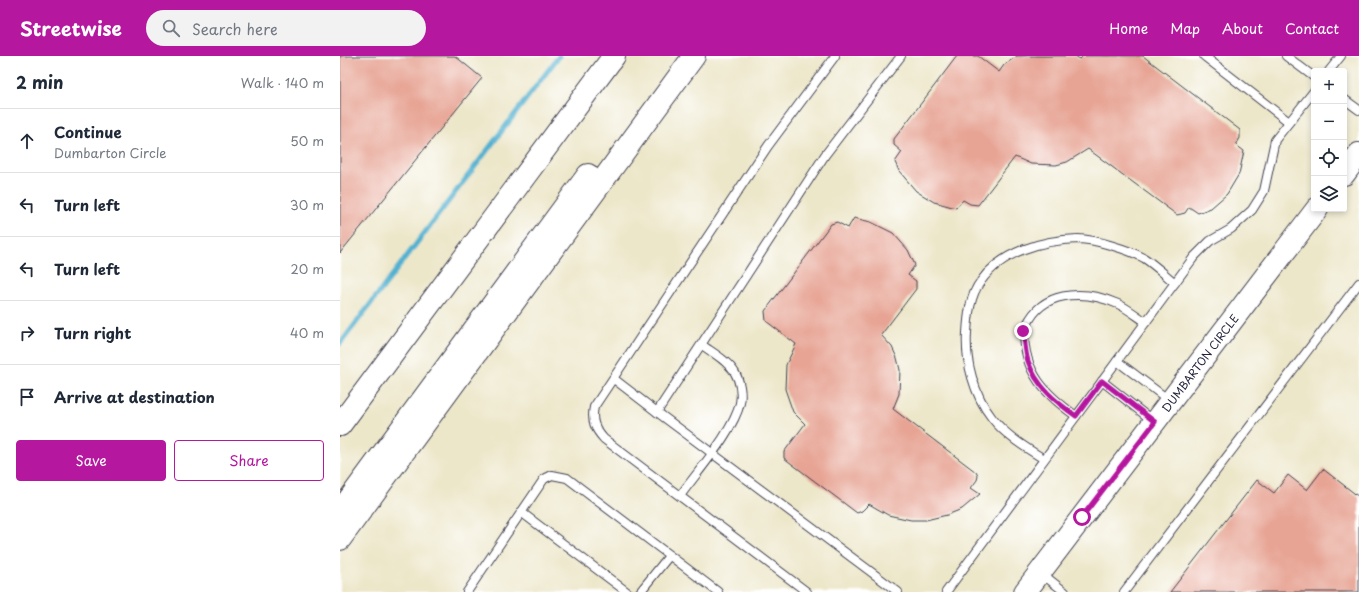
<!DOCTYPE html>
<html lang="en">
<head>
<meta charset="utf-8">
<style>
  :root { --surface:#fff; --page:#f2f2f3; --text:#1f2937; --muted:#747a83; --line:#e0e1e3; --accent:#b5179e }
  body { margin:0; font-family:"Playpen Sans",sans-serif; background:var(--page); color:var(--text) }
  .controls { position:absolute; right:12px; top:12px; display:grid; overflow:hidden; border-radius:4px; box-shadow:0 2px 6px #0003 }
  .controls button { width:36px; height:36px; display:grid; place-items:center; padding:0; border:0; border-bottom:1px solid var(--line); background:var(--surface); color:var(--text); font:20px sans-serif }
  .stop { position:absolute; width:12px; height:12px; margin:-9px; border:3px solid #b5179e; border-radius:50%; background:#fff }
  .stop.end { background:#b5179e; border-color:#fff; box-shadow:0 1px 4px #0008 }
  .list { margin:0; padding:0; list-style:none }
  h2 { display:flex; justify-content:space-between; align-items:center; height:52px; margin:0; padding:0 16px; font-size:17px }
  h2 small { font-size:13px; font-weight:400; color:var(--muted) }
  .list li { display:grid; grid-template-columns:26px 1fr auto; gap:12px; align-items:center; box-sizing:border-box; height:64px; padding:0 16px; border-top:1px solid var(--line) }
  .list b { display:block; font-size:15px; white-space:nowrap }
  .list p { margin:0; font-size:13px; white-space:nowrap; color:var(--muted) }
  .list em { font-size:13px; font-style:normal; color:var(--muted) }
  .actions { display:flex; gap:8px; padding:12px 16px }
  .actions a { flex:1; padding:9px 0; border:1px solid var(--accent); border-radius:4px; text-align:center; font-size:14px; color:var(--accent) }
  .actions .main { background:var(--accent); color:#fff }
  .icon { flex:none; width:22px; height:22px; fill:none; stroke:currentColor; stroke-width:2; stroke-linecap:round; stroke-linejoin:round }
  .map { position:relative; flex:none; width:1019px; height:536px; overflow:hidden }
  header { display:flex; align-items:center; gap:24px; box-sizing:border-box; height:56px; padding:0 20px; background:var(--accent); color:#fff }
  header strong { font-size:19px }
  nav { display:flex; gap:22px; margin-inline-start:auto; font-size:14px }
  .search { width:280px; height:36px; background:var(--page); display:flex; align-items:center; gap:10px; box-sizing:border-box; padding:0 14px; border-radius:22px; color:var(--muted); font-size:15px }
  main { display:flex }
  aside { flex:1; background:var(--surface) }
  .map>svg:first-child { display:block }
  .lines { fill:none; stroke-linecap:round; stroke-linejoin:round }
  .stream { stroke:#51b1d0; stroke-width:5 }
  .building { fill:#e7a494 }
  .lane-casing { stroke:#404050; stroke-width:10 }
  .secondary-casing { stroke:#404050; stroke-width:24 }
  .highway-casing { stroke:#404050; stroke-width:24 }
  .lane { stroke:#fff; stroke-width:8 }
  .secondary { stroke:#fff; stroke-width:22 }
  .highway { stroke:#fff; stroke-width:22 }
  .route { stroke:#b5179e; stroke-width:5 }
  .labels { text-anchor:middle; dominant-baseline:central; stroke-width:4; stroke-linejoin:round; paint-order:stroke }
  .street-label { font-size:11px; fill:#22223b; stroke:#fff }
</style>
</head>
<body>
<header>
<strong>Streetwise</strong>
<div class="search"><svg class="icon" aria-label="search" viewBox="0 0 24 24"><circle cx="10" cy="10" r="6"/><path d="M15 15l6 6"/></svg>Search here</div>
<nav><a>Home</a><a>Map</a><a>About</a><a>Contact</a></nav>
</header>
<main>
<aside>
<h2>2 min<small>Walk · 140 m</small></h2>
<ul class="list">
<li><svg class="icon" aria-label="ahead" viewBox="0 0 24 24"><path d="M12 20V5M6 11l6-6 6 6"/></svg><div><b>Continue</b><p>Dumbarton Circle</p></div><em>50 m</em></li>
<li><svg class="icon" aria-label="left" viewBox="0 0 24 24"><path d="M17 20v-9H6M10 6l-5 5 5 5"/></svg><div><b>Turn left</b></div><em>30 m</em></li>
<li><svg class="icon" aria-label="left" viewBox="0 0 24 24"><path d="M17 20v-9H6M10 6l-5 5 5 5"/></svg><div><b>Turn left</b></div><em>20 m</em></li>
<li><svg class="icon" aria-label="right" viewBox="0 0 24 24"><path d="M7 20v-9h11M14 6l5 5-5 5"/></svg><div><b>Turn right</b></div><em>40 m</em></li>
<li><svg class="icon" aria-label="arrive" viewBox="0 0 24 24"><path d="M6 21V4h12l-3 4 3 4H6"/></svg><div><b>Arrive at destination</b></div></li>
</ul>
<div class="actions"><a class="main">Save</a><a>Share</a></div>
</aside>
<div class="map">
<svg width="1019" height="536" viewBox="0 0 1019 536">
  <rect width="100%" height="100%" fill="#fff"/>
  <filter id="ink" filterUnits="userSpaceOnUse"><feTurbulence type="fractalNoise" baseFrequency=".025" numOctaves="2"/><feDisplacementMap in="SourceGraphic" scale="8" xChannelSelector="R" yChannelSelector="G"/><feConvolveMatrix kernelMatrix="1 2 1 2 8 2 1 2 1" color-interpolation-filters="sRGB"/></filter>
  <filter id="wash" filterUnits="userSpaceOnUse"><feTurbulence type="fractalNoise" baseFrequency=".012" numOctaves="4" result="noise"/><feDisplacementMap in="SourceGraphic" scale="16" xChannelSelector="R" yChannelSelector="G"/><feGaussianBlur stdDeviation="0.9" result="paint"/><feColorMatrix in="noise" values="0 0 0 0 0 0 0 0 0 0 0 0 0 0 0 0 0 1.4 0 .05"/><feComposite in="paint" operator="in"/></filter>
  <g filter="url(#wash)">
    <rect width="100%" height="100%" fill="#ede7ca"/>
    <g class="lines">
      <polyline class="stream" points="0,288 219,0"/>
    </g>
    <g id="blocks">
      <g class="building">
        <polygon points="0,0 115,0 142,22 0,197"/>
        <polygon points="617,0 638,0 659,16 664,9 677,0 735,0 740,3 743,0 803,0 900,74 900,82 896,89 904,95 899,118 887,138 871,152 858,157 849,151 845,157 837,159 748,93 727,106 716,109 691,108 675,101 638,149 630,148 623,144 616,152 594,146 576,135 559,115 555,106 562,96 554,89 554,83"/>
        <polygon points="514,162 531,166 553,177 568,194 575,209 568,219 576,225 576,233 541,279 552,291 557,302 560,314 559,338 553,353 636,416 638,420 637,424 631,432 640,438 622,453 607,459 586,464 571,464 548,459 529,448 522,455 517,457 444,402 444,396 465,368 453,356 445,333 446,309 456,288 426,265 425,255 491,168 497,166 508,172"/>
        <polygon points="983,413 1019,441 1019,536 830,536 917,424 934,437 948,419 967,434"/>
      </g>
    </g>
  </g>
  <g filter="url(#ink)">
    <use href="#blocks" fill-opacity="0" stroke="#404050" stroke-width="1"/>
    <g class="lines">
      <defs>
        <g id="lane">
          <polyline points="864,0 949,66"/>
          <polyline points="946,0 974,21"/>
          <polyline points="989,15 1001,0"/>
          <polyline points="1004,43 1019,54"/>
          <polyline points="777,305 830,345"/>
          <polyline points="274,323 317,356"/>
          <polyline points="762,325 813,365"/>
          <path d="M736,360C705,338 684,317 684,276C684,272 688,267 690,263C708,233 749,235 778,248C787,252 797,260 806,266"/>
          <path d="M704,403C686,392 665,379 652,362C634,339 625,305 627,277C628,260 630,239 641,225C662,195 703,184 738,183C754,183 790,194 804,202C815,209 825,219 835,227"/>
          <path d="M340,440C357,416 394,375 400,347C402,338 400,325 395,317C388,305 373,297 362,289"/>
          <polyline points="181,456 287,536"/>
          <polyline points="701,517 725,536"/>
          <polyline points="127,536 204,423 212,419 227,422 378,536"/>
          <polyline points="300,536 329,500"/>
          <path d="M467,536L264,383C255,373 251,365 254,351L428,90L495,0"/>
          <polyline points="558,536 317,356 485,99 561,0"/>
          <polyline points="606,536 854,201 870,185 891,173 912,154 924,135 935,84 974,35"/>
          <polyline points="784,536 1019,227"/>
        </g>
        <g id="secondary">
          <polyline points="1004,118 1019,98"/>
          <polyline points="685,536 977,153"/>
        </g>
        <g id="highway">
          <polyline points="0,369 274,0"/>
          <polyline points="0,456 248,119"/>
          <polyline points="0,483 354,0"/>
        </g>
      </defs>
      <use href="#lane" class="lane-casing"/>
      <use href="#secondary" class="secondary-casing"/>
      <use href="#highway" class="highway-casing"/>
      <use href="#lane" class="lane"/>
      <use href="#secondary" class="secondary"/>
      <use href="#highway" class="highway"/>
    </g>
  </g>
  <g class="lines" filter="url(#ink)">
    <path class="route" d="M683,275C685,284 685,296 688,305C696,330 716,346 736,360L762,325L815,366L742,461"/>
  </g>
  <g class="labels">
    <g class="street-label">
      <text transform="translate(860 307) rotate(-53)">DUMBARTON CIRCLE</text>
    </g>
  </g>
</svg>
<div class="controls">
<button>+</button>
<button>−</button>
<button><svg class="icon" aria-label="locate" viewBox="0 0 24 24"><circle cx="12" cy="12" r="6"/><path d="M12 2v4M12 18v4M2 12h4M18 12h4"/></svg></button>
<button><svg class="icon" aria-label="layers" viewBox="0 0 24 24"><path d="M12 4l9 5-9 5-9-5zM3 14l9 5 9-5"/></svg></button>
</div>
<div class="stop" style="left:742px;top:461px"></div>
<div class="stop end" style="left:683px;top:275px"></div>
</div>
</main>
</body>
</html>
